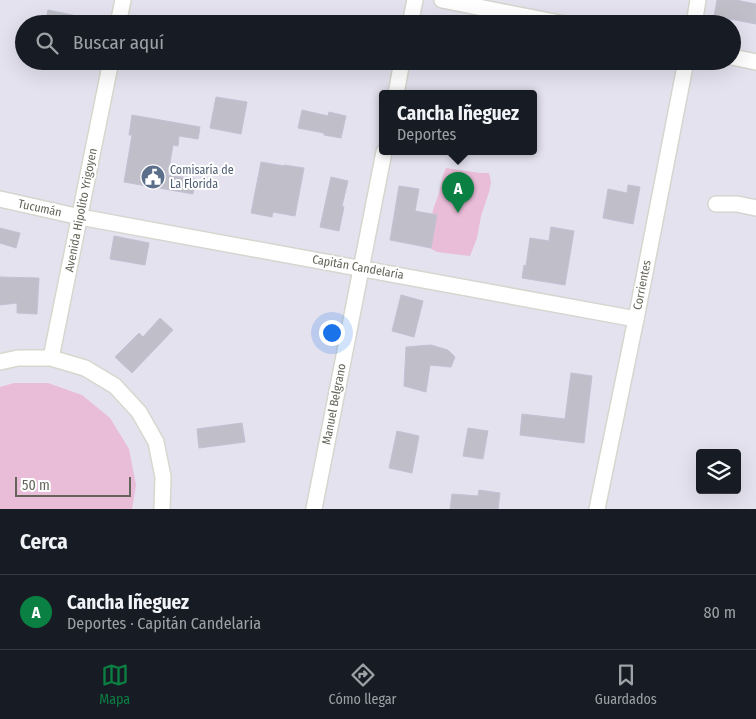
<!DOCTYPE html>
<html lang="es">
<head>
<meta charset="utf-8">
<style>
  :root { --surface:#171b24; --page:#20242c; --text:#f1f3f6; --muted:#9ea1a6; --line:#363941; --accent:#0b8043 }
  body { margin:0; font-family:"Fira Sans Condensed",sans-serif; background:var(--page); color:var(--text) }
  .controls { position:absolute; right:15px; bottom:15px; display:grid; overflow:hidden; border-radius:5px; box-shadow:0 5px 20px #0002 }
  .controls button { width:45px; height:45px; display:grid; place-items:center; padding:0; border:0; border-bottom:1px solid var(--line); background:var(--surface); color:var(--text); font:25px sans-serif }
  .scale { position:absolute; left:15px; bottom:12px; width:116px; box-sizing:border-box; padding-left:5px; border:2px solid #65645a; border-top:0; font-size:14px; line-height:18px; white-space:nowrap; color:#65645a; -webkit-text-stroke:4px #fff; paint-order:stroke }
  .you { position:absolute; left:331px; top:332px; width:18px; height:18px; margin:-12px; border:4px solid #fff; border-radius:50%; background:#1a73e8; box-shadow:0 0 0 8px #1a73e833 }
  .badge { display:grid; place-items:center; width:32px; height:32px; border-radius:50%; background:var(--accent); color:#fff; font-size:16px; font-weight:700 }
  .pin { position:absolute; translate:-50% -41px; filter:drop-shadow(0 1px 2px #0008) }
  .pin::after { content:''; position:absolute; top:26px; width:18px; height:15px; background:inherit; clip-path:polygon(0 0,100% 0,50% 100%) }
  .popup { position:absolute; left:379px; top:90px; width:158px; height:65px; box-sizing:border-box; display:grid; place-content:center; border-radius:5px; background:var(--surface); filter:drop-shadow(0 1px 4px #0005); font-size:16px; white-space:nowrap; color:var(--muted) }
  .popup b { font-size:19px; color:var(--text) }
  .popup::after { content:''; position:absolute; left:50%; top:100%; margin-left:-10px; border:10px solid transparent; border-top-color:var(--surface) }
  .list { margin:0; padding:0; list-style:none }
  h2 { display:flex; justify-content:space-between; align-items:center; height:65px; margin:0; padding:0 20px; font-size:21px }
  h2 small { font-size:16px; font-weight:400; color:var(--muted) }
  .list li { display:grid; grid-template-columns:32px 1fr auto; gap:15px; align-items:center; box-sizing:border-box; height:75px; padding:0 20px; border-top:1px solid var(--line) }
  .list b { display:block; font-size:19px; white-space:nowrap }
  .list p { margin:0; font-size:16px; white-space:nowrap; color:var(--muted) }
  .list em { font-size:16px; font-style:normal; color:var(--muted) }
  .icon { flex:none; width:28px; height:28px; fill:none; stroke:currentColor; stroke-width:2; stroke-linecap:round; stroke-linejoin:round }
  .map { position:relative; flex:none; width:756px; height:509px; overflow:hidden }
  .search { position:absolute; background:var(--surface); box-shadow:0 5px 20px #0002; left:15px; right:15px; top:15px; height:55px; display:flex; align-items:center; gap:12px; box-sizing:border-box; padding:0 18px; border-radius:28px; color:var(--muted); font-size:19px }
  .sheet { height:140px; background:var(--surface) }
  nav { display:flex; justify-content:space-around; align-items:center; box-sizing:border-box; height:70px; border-top:1px solid var(--line); background:var(--surface); font-size:14px; color:var(--muted) }
  nav a { display:grid; justify-items:center; gap:2px }
  nav .on { color:var(--accent) }
  .map>svg:first-child { display:block }
  .green { fill:#e9bcd7 }
  .building { fill:#c0bfc9; stroke:#c2c0d4 }
  .lines { fill:none; stroke-linecap:round; stroke-linejoin:round }
  .street-casing { stroke:#d5d6ce; stroke-width:18 }
  .secondary-casing { stroke:#d7d7cd; stroke-width:18 }
  .street { stroke:#fff; stroke-width:15 }
  .secondary { stroke:#fff; stroke-width:15 }
  .labels { text-anchor:middle; dominant-baseline:central; stroke-width:4; stroke-linejoin:round; paint-order:stroke }
  .service-label { font-size:12px; fill:#4e5e75; stroke:#fff; text-anchor:start }
  .street-label { font-size:12px; fill:#65645a; stroke:#fff }
</style>
</head>
<body>
<div class="map">
<svg width="756" height="509" viewBox="0 0 756 509">
  <rect width="100%" height="100%" fill="#e4e2ef"/>
  <g class="green">
    <polygon points="446,168 480,173 489,173 491,182 489,192 481,216 477,238 470,256 437,252 428,247 433,210 439,193 443,175"/>
    <polygon points="14,383 48,383 82,395 110,418 129,449 136,485 132,509 0,509 0,387"/>
  </g>
  <g class="building">
    <polygon points="717,0 736,0 756,4 756,24 714,16"/>
    <polygon points="48,10 87,18 86,24 45,24"/>
    <polygon points="216,97 247,102 241,134 210,128"/>
    <polygon points="302,110 328,116 329,112 346,116 341,138 324,135 324,133 298,128"/>
    <polygon points="132,115 200,127 198,139 179,136 178,146 173,145 168,175 195,179 193,194 124,182 132,135 129,135"/>
    <polygon points="261,162 284,166 284,165 304,168 295,216 273,212 272,217 251,213"/>
    <polygon points="331,177 348,181 342,206 344,207 339,231 320,227"/>
    <polygon points="628,185 640,187 633,224 603,218 608,189 627,193"/>
    <polygon points="399,186 419,189 415,211 437,215 431,248 390,240"/>
    <polygon points="551,227 574,231 565,285 522,278 524,265 526,266 530,238 549,241"/>
    <polygon points="0,228 20,233 16,248 0,243"/>
    <polygon points="114,236 149,243 145,265 110,259"/>
    <polygon points="0,277 39,278 37,314 17,313 17,303 0,305"/>
    <polygon points="401,295 423,301 414,337 392,331"/>
    <polygon points="160,318 173,330 132,373 115,357 139,333 143,337"/>
    <polygon points="431,345 448,350 455,357 451,367 430,365 426,392 404,386 406,347"/>
    <polygon points="571,373 592,376 584,443 520,435 522,414 565,419"/>
    <polygon points="242,423 245,442 199,448 197,429"/>
    <polygon points="468,428 488,431 483,459 463,456"/>
    <polygon points="397,431 419,436 412,473 389,468"/>
    <polygon points="479,490 500,493 498,509 450,509 452,494 478,496"/>
  </g>
  <g class="lines">
    <defs>
      <g id="street">
        <polyline points="442,0 565,24"/>
        <polyline points="410,24 415,0"/>
        <polyline points="694,24 698,0"/>
        <polyline points="732,57 756,62"/>
        <polyline points="396,94 402,61"/>
        <polyline points="0,199 80,217 636,319"/>
        <polyline points="716,204 737,204 756,208"/>
        <polyline points="314,509 384,152"/>
        <polyline points="597,509 636,319 686,61"/>
      </g>
      <g id="secondary">
        <polyline points="118,24 123,0"/>
        <polyline points="51,358 111,61"/>
        <polyline points="0,362 18,358 51,358 85,368 115,386 139,412 156,442 163,477 162,509"/>
      </g>
    </defs>
    <use href="#street" class="street-casing"/>
    <use href="#secondary" class="secondary-casing"/>
    <use href="#street" class="street"/>
    <use href="#secondary" class="secondary"/>
  </g>
  <defs>
    <symbol id="civic-disc" viewBox="-11 -11 22 22"><circle r="9.5" fill="#5c6f8a" stroke="#fff"/><path d="M-.6-6.5H3V-4.5H.6V-3L4-1V1h2V6H-6V1h2V-1L-.6-3ZM-1.2 2.5V6h2.4V2.5Z" fill="#fff"/></symbol>
  </defs>
  <g fill-rule="evenodd">
    <use href="#civic-disc" x="139" y="163" width="28" height="28"/>
  </g>
  <g class="labels">
    <g class="service-label">
      <text x="170" y="170">Comisaría de<tspan x="170" dy="14">La Florida</tspan></text>
    </g>
    <g class="street-label">
      <text transform="translate(40 208) rotate(12)">Tucumán</text>
      <text transform="translate(81 210) rotate(-79)">Avenida Hipolito Yrigoyen</text>
      <text transform="translate(358 267) rotate(10)">Capitán Candelaria</text>
      <text transform="translate(642 285) rotate(-79)">Corrientes</text>
      <text transform="translate(334 404) rotate(-79)">Manuel Belgrano</text>
    </g>
  </g>
</svg>
<div class="controls">
<button><svg class="icon" aria-label="layers" viewBox="0 0 24 24"><path d="M12 4l9 5-9 5-9-5zM3 14l9 5 9-5"/></svg></button>
</div>
<div class="scale">50 m</div>
<div class="you"></div>
<div class="pin badge" style="left:458px;top:213px">A</div>
<div class="popup"><b>Cancha Iñeguez</b>Deportes</div>
<div class="search"><svg class="icon" aria-label="search" viewBox="0 0 24 24"><circle cx="10" cy="10" r="6"/><path d="M15 15l6 6"/></svg>Buscar aquí</div>
</div>
<section class="sheet">
<h2>Cerca<small></small></h2>
<ul class="list">
<li><span class="badge">A</span><div><b>Cancha Iñeguez</b><p>Deportes · Capitán Candelaria</p></div><em>80 m</em></li>
</ul>
</section>
<nav>
<a class="on"><svg class="icon" aria-label="map" viewBox="0 0 24 24"><path d="M3 6l6-2 6 2 6-2v14l-6 2-6-2-6 2zM9 4v14M15 6v14"/></svg>Mapa</a>
<a><svg class="icon" aria-label="directions" viewBox="0 0 24 24"><path d="M12 3l9 9-9 9-9-9zM9 14v-3h6M13 9l2 2-2 2"/></svg>Cómo llegar</a>
<a><svg class="icon" aria-label="saved" viewBox="0 0 24 24"><path d="M7 4h10v16l-5-4-5 4z"/></svg>Guardados</a>
</nav>
</body>
</html>
